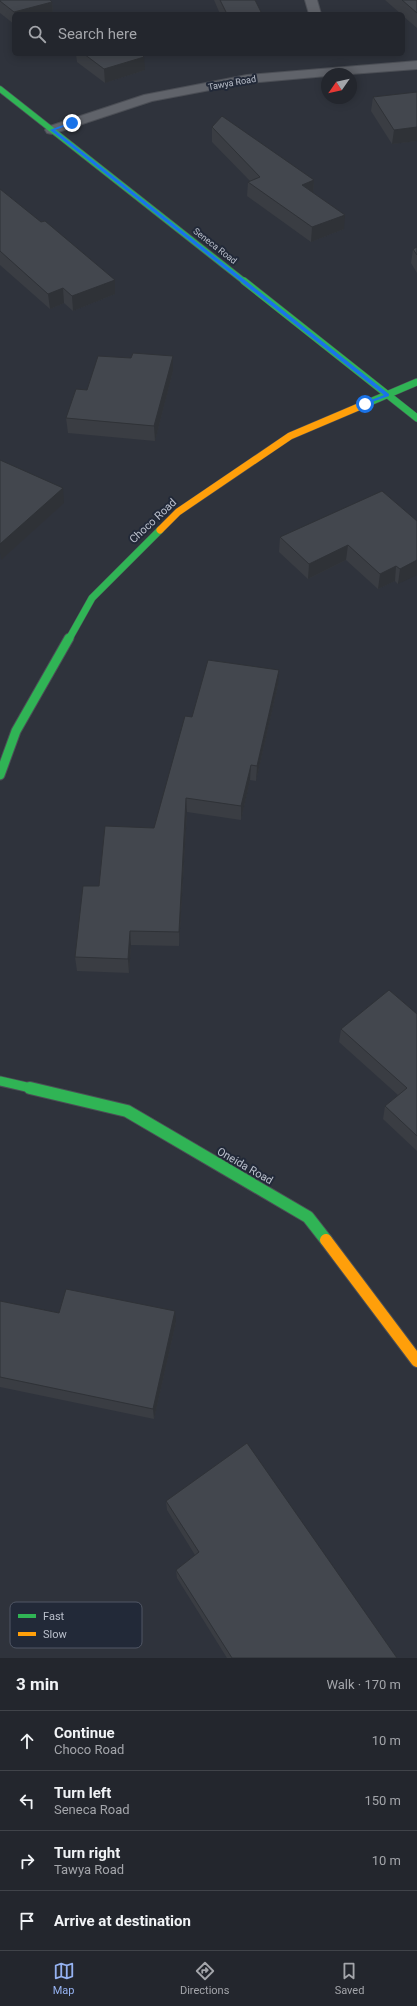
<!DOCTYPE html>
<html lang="en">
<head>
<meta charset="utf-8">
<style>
  :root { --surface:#23262d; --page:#2f3239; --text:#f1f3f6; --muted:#a3a5aa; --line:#404349; --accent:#95b2f1 }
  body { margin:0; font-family:Roboto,sans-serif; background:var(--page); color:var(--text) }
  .compass { position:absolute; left:321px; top:68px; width:36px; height:36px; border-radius:50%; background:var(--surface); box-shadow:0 2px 10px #0003; rotate:236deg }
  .stop { position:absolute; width:12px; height:12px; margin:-9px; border:3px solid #1a73e8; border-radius:50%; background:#fff }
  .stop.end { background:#1a73e8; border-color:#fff; box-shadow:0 1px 4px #0008 }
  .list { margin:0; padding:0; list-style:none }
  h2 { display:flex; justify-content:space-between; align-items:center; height:52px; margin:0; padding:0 16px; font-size:17px }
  h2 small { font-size:13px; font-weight:400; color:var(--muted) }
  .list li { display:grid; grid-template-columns:26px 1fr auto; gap:12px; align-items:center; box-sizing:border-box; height:60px; padding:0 16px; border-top:1px solid var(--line) }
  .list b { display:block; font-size:15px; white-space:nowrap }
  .list p { margin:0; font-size:13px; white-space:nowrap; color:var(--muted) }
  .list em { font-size:13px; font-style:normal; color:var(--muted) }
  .icon { flex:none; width:22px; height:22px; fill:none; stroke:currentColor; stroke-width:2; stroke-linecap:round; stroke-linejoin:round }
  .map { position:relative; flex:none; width:417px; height:1658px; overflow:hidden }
  .search { position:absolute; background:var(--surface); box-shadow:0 2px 10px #0003; left:12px; right:12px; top:12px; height:44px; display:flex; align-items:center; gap:10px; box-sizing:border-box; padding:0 14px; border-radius:6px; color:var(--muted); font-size:15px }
  .sheet { height:292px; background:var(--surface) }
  nav { display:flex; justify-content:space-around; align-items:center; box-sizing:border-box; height:56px; border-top:1px solid var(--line); background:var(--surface); font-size:11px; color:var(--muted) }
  nav a { display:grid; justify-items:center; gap:2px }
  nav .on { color:var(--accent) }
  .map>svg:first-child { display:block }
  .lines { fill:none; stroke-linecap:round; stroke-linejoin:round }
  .street-casing { stroke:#4b4e55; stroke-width:2 }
  .fast-far3-casing { stroke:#4b4e55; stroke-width:7 }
  .fast-far2-casing { stroke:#4b4e55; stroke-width:8 }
  .fast-far1-casing { stroke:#4b4e55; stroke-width:11 }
  .fast-casing { stroke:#4b4e55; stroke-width:14 }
  .slow-far1-casing { stroke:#4b4e55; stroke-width:8 }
  .slow-casing { stroke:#4b4e55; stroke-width:14 }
  .street { fill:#60636a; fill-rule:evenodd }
  .fast-far3 { stroke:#30b455; stroke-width:5.5 }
  .fast-far2 { stroke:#30b455; stroke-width:7 }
  .fast-far1 { stroke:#30b455; stroke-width:9 }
  .fast { stroke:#30b455; stroke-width:12 }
  .slow-far1 { stroke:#ff9f0a; stroke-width:7 }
  .slow { stroke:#ff9f0a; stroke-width:12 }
  .wall { fill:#3a3d43 }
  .shaded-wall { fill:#2f3237 }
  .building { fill:#43474e; stroke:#2f3237 }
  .route { fill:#1a73e8 }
  .labels { text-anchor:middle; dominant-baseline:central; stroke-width:4; stroke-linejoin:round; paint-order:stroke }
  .far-street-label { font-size:9px; fill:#bbc0cc; stroke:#222938 }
  .street-label { font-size:11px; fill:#bbc0cc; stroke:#222938 }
  .key { fill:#222938; stroke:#505664; stroke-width:1 }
  .key-label { font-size:11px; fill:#bbc0cc }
</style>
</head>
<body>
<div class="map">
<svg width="417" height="1658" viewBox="0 0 417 1658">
  <rect width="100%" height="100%" fill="#2f333c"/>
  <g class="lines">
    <defs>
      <g id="street">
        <polygon points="305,0 317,0 321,14 309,14"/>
        <polygon points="417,61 417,69 351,74 327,74 327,76 247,83 152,101 52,134 47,133 45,130 47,127 144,95 247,75"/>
      </g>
      <polyline id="fast-far3" points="0,89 245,282"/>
      <g id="fast-far2">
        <polyline points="244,281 417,418"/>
        <polyline points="363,405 417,382"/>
        <polyline points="69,639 92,598 160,530"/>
      </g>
      <g id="fast-far1">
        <polyline points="0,775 16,731 69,638"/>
        <polyline points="0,1081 35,1089"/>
      </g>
      <polyline id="fast" points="30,1088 127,1111 308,1217 326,1240"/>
      <polyline id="slow-far1" points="160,530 178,512 290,436 363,405"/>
      <polyline id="slow" points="326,1240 417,1361"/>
    </defs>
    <use href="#street" class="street-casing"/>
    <use href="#fast-far3" class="fast-far3-casing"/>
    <use href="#fast-far2" class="fast-far2-casing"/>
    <use href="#fast-far1" class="fast-far1-casing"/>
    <use href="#fast" class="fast-casing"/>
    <use href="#slow-far1" class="slow-far1-casing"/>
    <use href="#slow" class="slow-casing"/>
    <use href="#street" class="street"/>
    <use href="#fast-far3" class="fast-far3"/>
    <use href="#fast-far2" class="fast-far2"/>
    <use href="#fast-far1" class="fast-far1"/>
    <use href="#fast" class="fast"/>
    <use href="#slow-far1" class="slow-far1"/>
    <use href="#slow" class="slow"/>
  </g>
  <g class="wall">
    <polygon points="0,0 52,2 53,14 14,14 14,24 0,13"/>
    <polygon points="214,0 255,0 262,14 220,14"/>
    <polygon points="385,0 417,0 417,28 403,16 403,14 401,14"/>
    <polygon points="76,54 141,54 145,70 105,83 77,62"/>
    <polygon points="417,92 417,141 392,144 371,111 373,97"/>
    <polygon points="212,127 314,180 313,193 344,229 311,242 247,196 248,182 250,181 212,142"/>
    <polygon points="0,189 115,294 73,311 64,303 50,309 0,265"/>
    <polygon points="417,247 417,273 411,263 413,249"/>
    <polygon points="131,358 173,371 155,441 68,433 66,418 87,390"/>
    <polygon points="417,521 398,584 395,581 378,589 346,560 308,579 279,552 280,537"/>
    <polygon points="278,685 256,781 250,780 241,820 187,812 179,946 131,945 129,973 77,971 75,957 99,886 154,828 192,717"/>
    <polygon points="417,1014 417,1151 383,1119 385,1106 398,1095 339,1042 341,1029"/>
    <polygon points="0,1301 59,1313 176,1322 154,1419 0,1387"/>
    <polygon points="166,1501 397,1658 227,1658 177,1578 176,1570 195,1555 167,1510"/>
  </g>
  <g class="shaded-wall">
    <polygon points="52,2 53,14 14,14 14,12"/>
    <polygon points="144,57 145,70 105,83 104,69"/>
    <polygon points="417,127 417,141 392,144 394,130"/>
    <polygon points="314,180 313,195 302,185"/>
    <polygon points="345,215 344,229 311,242 312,227"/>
    <polygon points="115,280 115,294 73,311 72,296"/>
    <polygon points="63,288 64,303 50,309 48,294"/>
    <polygon points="173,356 173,371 155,441 154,426"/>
    <polygon points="63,488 64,503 1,560 0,552 0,544"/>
    <polygon points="348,545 346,560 308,579 309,564"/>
    <polygon points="417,560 417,575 398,584 400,569"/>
    <polygon points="396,566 395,581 378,589 380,574"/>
    <polygon points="279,670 278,685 256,781 257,766"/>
    <polygon points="251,765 250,780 241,820 241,806"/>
    <polygon points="186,798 187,812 179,946 179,932"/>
    <polygon points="130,931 131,945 129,973 128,959"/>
    <polygon points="175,1311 176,1322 154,1419 153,1409"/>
  </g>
  <g class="building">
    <polygon points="0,0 50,0 52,2 14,12 0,1"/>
    <polygon points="220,0 255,0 262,14 227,14"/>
    <polygon points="402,0 417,0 417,13"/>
    <polygon points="84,54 141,54 144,57 104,69"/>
    <polygon points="417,92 417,127 394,130 373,97"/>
    <polygon points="222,116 314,180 302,185 345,215 312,227 248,182 260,177 212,127"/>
    <polygon points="0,189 41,222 45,221 115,280 72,296 63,288 48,294 0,251"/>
    <polygon points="417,247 417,255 413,249"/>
    <polygon points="133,353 173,356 154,426 66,418 76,389 87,390 98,356 131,358"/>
    <polygon points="0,460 63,488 0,544"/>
    <polygon points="382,491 417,521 417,560 400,569 396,566 380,574 348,545 309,564 280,537"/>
    <polygon points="208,660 279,670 257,766 251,765 241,806 186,798 179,932 130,931 128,959 75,957 83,886 99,886 105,826 154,828 185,716 192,717"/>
    <polygon points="389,990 417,1014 417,1136 385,1106 407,1088 341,1029"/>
    <polygon points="66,1289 175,1311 153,1409 0,1377 0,1301 59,1313"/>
    <polygon points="247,1443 397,1658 232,1658 176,1570 199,1552 166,1501"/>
  </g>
  <polygon class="route" points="71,122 74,123 55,130 389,394 389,396 363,405 363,403 384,395 50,130"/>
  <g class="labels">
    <g class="far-street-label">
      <text transform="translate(232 83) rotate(-10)">Tawya Road</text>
      <text transform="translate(215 246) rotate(38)">Seneca Road</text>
    </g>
    <g class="street-label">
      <text transform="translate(153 521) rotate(-43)">Choco Road</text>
      <text transform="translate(245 1166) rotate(30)">Oneida Road</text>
    </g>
  </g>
  <rect x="10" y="1602" width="132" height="46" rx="6" class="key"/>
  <rect x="18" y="1614" width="18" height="4" fill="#30b455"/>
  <rect x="18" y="1632" width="18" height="4" fill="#ff9f0a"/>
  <g class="key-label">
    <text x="43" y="1620">Fast</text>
    <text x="43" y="1638">Slow</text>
  </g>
</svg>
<svg class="compass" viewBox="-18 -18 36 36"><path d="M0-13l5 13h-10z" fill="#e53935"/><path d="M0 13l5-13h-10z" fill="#a3a5aa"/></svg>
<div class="stop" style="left:365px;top:404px"></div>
<div class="stop end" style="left:72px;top:123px"></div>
<div class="search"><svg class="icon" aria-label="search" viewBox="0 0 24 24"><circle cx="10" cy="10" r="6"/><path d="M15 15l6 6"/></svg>Search here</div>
</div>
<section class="sheet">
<h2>3 min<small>Walk · 170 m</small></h2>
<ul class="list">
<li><svg class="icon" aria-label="ahead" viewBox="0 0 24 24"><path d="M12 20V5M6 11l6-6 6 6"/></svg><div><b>Continue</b><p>Choco Road</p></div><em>10 m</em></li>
<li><svg class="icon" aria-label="left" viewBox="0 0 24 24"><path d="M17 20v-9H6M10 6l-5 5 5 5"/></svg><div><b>Turn left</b><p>Seneca Road</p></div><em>150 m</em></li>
<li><svg class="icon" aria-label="right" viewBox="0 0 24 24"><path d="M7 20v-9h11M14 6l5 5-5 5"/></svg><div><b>Turn right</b><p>Tawya Road</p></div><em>10 m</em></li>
<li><svg class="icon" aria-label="arrive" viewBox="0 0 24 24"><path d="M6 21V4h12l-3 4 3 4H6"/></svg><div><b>Arrive at destination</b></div></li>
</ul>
</section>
<nav>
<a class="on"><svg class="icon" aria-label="map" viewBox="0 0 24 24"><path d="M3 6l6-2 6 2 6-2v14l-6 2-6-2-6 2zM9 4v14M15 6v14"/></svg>Map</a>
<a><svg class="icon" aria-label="directions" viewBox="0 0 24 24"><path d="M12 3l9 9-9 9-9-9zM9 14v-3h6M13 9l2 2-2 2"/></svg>Directions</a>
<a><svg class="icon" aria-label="saved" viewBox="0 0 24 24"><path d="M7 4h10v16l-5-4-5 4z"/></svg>Saved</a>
</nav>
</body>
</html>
